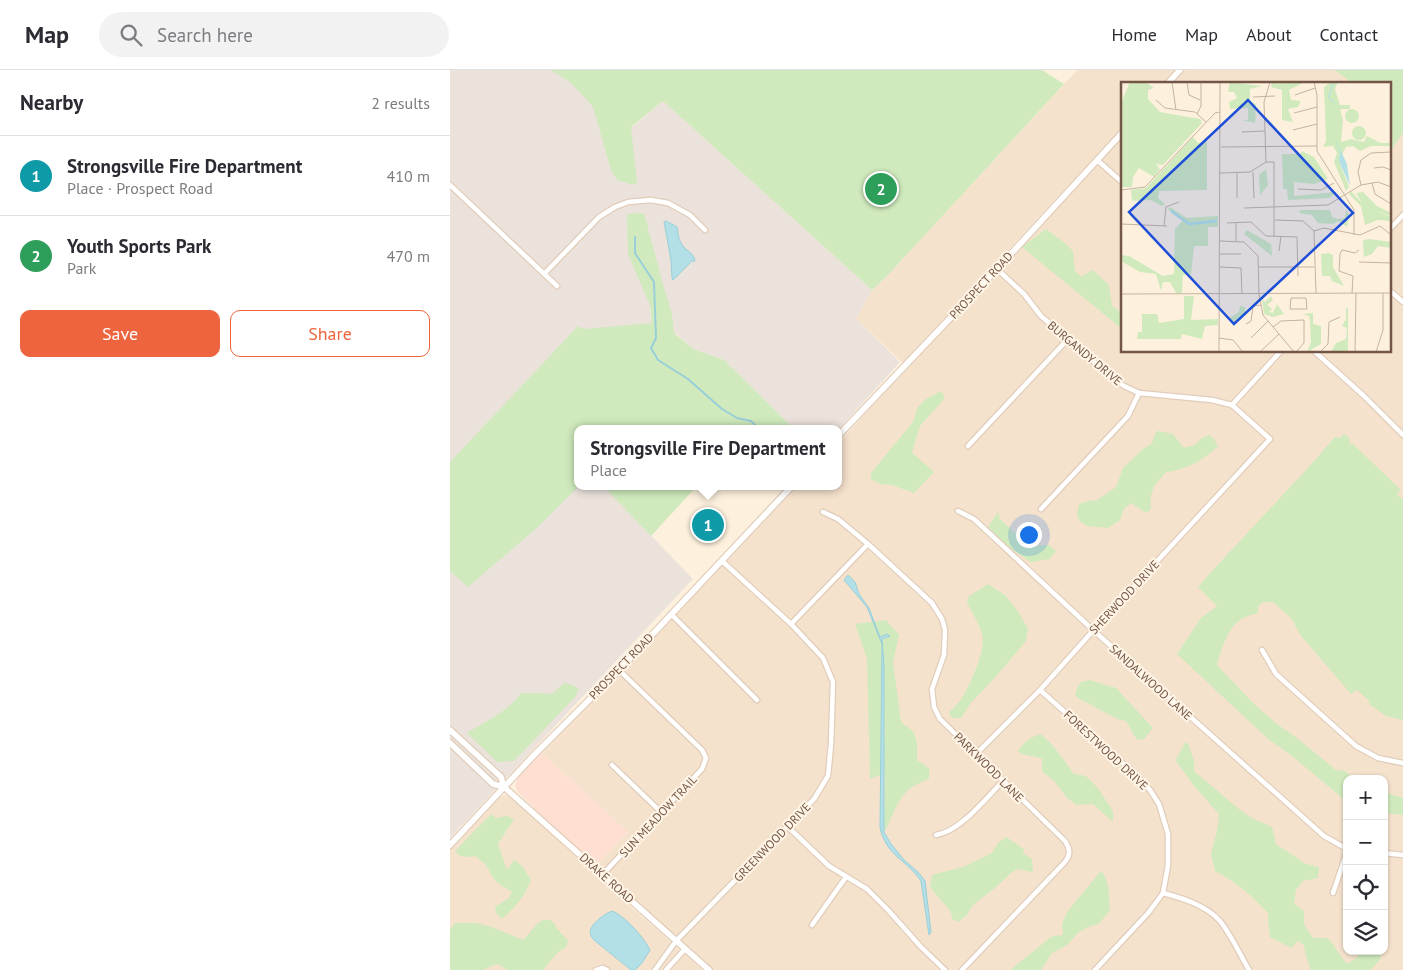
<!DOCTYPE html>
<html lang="en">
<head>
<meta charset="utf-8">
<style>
  :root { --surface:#fff; --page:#f2f2f3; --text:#2b2b33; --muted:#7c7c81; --line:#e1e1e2; --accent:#ed643e }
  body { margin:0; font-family:"PT Sans",sans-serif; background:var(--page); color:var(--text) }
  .controls { position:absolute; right:15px; bottom:15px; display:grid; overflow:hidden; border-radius:10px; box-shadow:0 1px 4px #0004 }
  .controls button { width:45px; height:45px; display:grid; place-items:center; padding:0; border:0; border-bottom:1px solid var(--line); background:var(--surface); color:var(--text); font:25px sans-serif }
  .you { position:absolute; left:578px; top:464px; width:18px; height:18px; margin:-12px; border:4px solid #fff; border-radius:50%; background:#1a73e8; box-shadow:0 0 0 8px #1a73e833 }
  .badge { display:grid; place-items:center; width:32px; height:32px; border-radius:50%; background:var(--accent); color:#fff; font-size:16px; font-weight:700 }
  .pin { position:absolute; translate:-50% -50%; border:2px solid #fff; box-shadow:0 1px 5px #0006 }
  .popup { position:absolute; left:124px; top:355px; width:268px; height:65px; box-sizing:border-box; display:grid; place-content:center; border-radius:10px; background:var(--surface); filter:drop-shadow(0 1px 4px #0005); font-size:16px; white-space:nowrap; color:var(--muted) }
  .popup b { font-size:19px; color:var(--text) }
  .popup::after { content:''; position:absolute; left:50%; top:100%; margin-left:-10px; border:10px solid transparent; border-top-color:var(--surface) }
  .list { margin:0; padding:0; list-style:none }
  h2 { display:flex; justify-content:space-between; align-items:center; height:65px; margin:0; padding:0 20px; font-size:21px }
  h2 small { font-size:16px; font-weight:400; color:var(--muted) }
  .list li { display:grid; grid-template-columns:32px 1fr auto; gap:15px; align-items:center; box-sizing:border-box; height:80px; padding:0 20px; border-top:1px solid var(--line) }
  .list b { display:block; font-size:19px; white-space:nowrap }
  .list p { margin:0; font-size:16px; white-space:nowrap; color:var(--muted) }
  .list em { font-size:16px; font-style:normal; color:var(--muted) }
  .actions { display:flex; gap:10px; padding:15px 20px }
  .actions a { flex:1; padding:11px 0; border:1px solid var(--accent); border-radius:10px; text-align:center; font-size:18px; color:var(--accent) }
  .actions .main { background:var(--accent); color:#fff }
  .icon { flex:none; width:28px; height:28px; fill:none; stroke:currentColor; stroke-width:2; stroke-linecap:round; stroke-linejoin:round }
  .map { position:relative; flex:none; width:953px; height:900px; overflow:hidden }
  header { display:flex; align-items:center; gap:30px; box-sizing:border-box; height:70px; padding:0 25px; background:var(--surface); border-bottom:1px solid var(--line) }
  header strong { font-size:24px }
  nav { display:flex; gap:28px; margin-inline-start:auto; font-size:18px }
  .search { width:350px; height:45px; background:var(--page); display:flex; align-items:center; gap:12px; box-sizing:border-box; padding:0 18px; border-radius:28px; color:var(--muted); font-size:19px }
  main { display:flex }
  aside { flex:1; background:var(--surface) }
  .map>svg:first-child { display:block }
  .residential { fill:#f5e2cd; fill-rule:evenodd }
  .commercial { fill:#fedfd1 }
  .industrial { fill:#ebe2db }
  .green { fill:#d0eabd }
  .water { fill:#b3dfe7; stroke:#99cfd9 }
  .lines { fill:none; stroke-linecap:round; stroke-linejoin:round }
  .stream { stroke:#99cfd9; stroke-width:2 }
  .minor-casing { stroke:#e1cdba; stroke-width:7 }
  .tertiary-casing { stroke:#e1cdba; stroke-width:8 }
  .minor { stroke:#fff; stroke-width:4.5 }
  .tertiary { stroke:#fff; stroke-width:5.5 }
  .labels { text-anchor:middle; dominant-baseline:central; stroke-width:4; stroke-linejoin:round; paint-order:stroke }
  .street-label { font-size:12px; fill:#745646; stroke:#fff5e6 }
  .inset-river { fill:none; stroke:#b3dfe7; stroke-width:2.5 }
  .inset-road { fill:none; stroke:#c6b3a1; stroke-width:1 }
  .view { fill:#1d4ed8; fill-opacity:0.15; stroke:#1d4ed8; stroke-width:2.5 }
  .inset-edge { fill:none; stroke:#745646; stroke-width:2.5 }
</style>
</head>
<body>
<header>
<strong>Map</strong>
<div class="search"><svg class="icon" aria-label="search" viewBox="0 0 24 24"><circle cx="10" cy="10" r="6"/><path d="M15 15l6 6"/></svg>Search here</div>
<nav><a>Home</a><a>Map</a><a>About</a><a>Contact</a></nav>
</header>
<main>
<aside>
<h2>Nearby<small>2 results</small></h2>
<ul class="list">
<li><span class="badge" style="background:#0f9aa8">1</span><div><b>Strongsville Fire Department</b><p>Place · Prospect Road</p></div><em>410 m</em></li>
<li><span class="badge" style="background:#2e9e5b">2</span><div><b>Youth Sports Park</b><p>Park</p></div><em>470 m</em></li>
</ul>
<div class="actions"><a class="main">Save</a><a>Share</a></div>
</aside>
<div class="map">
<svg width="953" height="900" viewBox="0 0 953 900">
  <rect width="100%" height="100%" fill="#fdf1de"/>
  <g class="residential">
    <polygon points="627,0 725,0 713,14 672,14 672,58 453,293 406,249 422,220 438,205"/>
    <path d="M735,0H953V900H263L146,795L178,762L92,683L346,416H388V374L438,318L572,177L625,117L672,67V281H939V14H722ZM897,709H934V881H897Z"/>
    <polygon points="55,725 61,727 165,823 253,900 0,900 0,779 50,727"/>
  </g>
  <polygon class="commercial" points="92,683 178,762 146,795 99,753 67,721 65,715 70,704"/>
  <polygon class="industrial" points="0,0 175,0 182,57 213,31 422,220 406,249 450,292 388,360 344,359 274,290 243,279 218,257 200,236 202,253 128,359 128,416 153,416 243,509 0,768"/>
  <g class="green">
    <polygon points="101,0 592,0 614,14 438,205 422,220 213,31 181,57 187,113 183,115 167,110 161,100 143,37 121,13"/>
    <polygon points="885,0 953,0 953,63 939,83 939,14 903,14"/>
    <polygon points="194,143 214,218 222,244 224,263 243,279 274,290 344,359 128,359 129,416 89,456 18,517 0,501 0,392 128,256 133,259 202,253 200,235 178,184 177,144"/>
    <polygon points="596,159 615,173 623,181 625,201 631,207 643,200 659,215 662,236 672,243 672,259 572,177"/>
    <polygon points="491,321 495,328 470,356 462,383 484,402 464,423 442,415 430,414 421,409 421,403 463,352 468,337 476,329"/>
    <path d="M709,361L723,364L734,378L746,374L753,367L759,365L764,369L768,376C754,390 736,400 716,402C703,417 700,419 701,439L696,443L681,433L674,439L670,450L658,458L637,456L629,451L627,443L629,434L638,431L647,430L666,417L673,398L693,379L702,373L706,362Z"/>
    <path d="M894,364L899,367L900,375L902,373L951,420L947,424L953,430V650L936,646L920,635L918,630L907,620L901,624L851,566L841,548L823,532H815L811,533L808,537V543C803,544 798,546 793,548C778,556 771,580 767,595L803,633L827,654L847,668L887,701L893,700L906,709H897V732L842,686L818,669L727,584L751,548L767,536L748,517L761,502L856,400L885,367L890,368Z"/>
    <polygon points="153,416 247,416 201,466"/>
    <polygon points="548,442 550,449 579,476 599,475 606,481 600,489 581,492 561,479 538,457"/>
    <path d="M538,514L555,525L568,541L578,559L576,571L542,611L520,634L511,648H502L499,642C503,639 506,635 510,631C519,618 536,581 532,565C530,554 522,543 517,533L519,526Z"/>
    <path d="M436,550L449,565L443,592L451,652L463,661L467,672V690L479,698V708C473,712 464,715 458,720C447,731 443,745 436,759L434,761L435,703L420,709L417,588L405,554Z"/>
    <polygon points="639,610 666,618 703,658 694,669 687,670 676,651 667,649 628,628 625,625 627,618 631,612"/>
    <path d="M114,613L123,615L128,619L126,626L64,691L47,692L17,663C37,651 57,642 71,623H88L102,624Z"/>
    <path d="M591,664C604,675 614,690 624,704L636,706L647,717L663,741V752L643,734L627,735L617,728L605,712L592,701V689C583,685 577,687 568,682C572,673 581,666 591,664Z"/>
    <path d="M735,673H738L744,691V701L789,739L802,748L822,757L826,774L856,794L869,797L868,808L853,811L846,820L844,834L854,841V854L863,868H878L897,894L908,887L909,881H933L929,891L920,900H861L856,886L854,875L848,871L841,878L820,867L818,851V843C801,825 787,813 765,801L761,784L767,760L769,744L744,716L726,691V689Z"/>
    <polygon points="934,722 953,728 953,745 934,743"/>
    <path d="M41,744L46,748L57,746L64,749L48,774L57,800L64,790L72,796L81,810C74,828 66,836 52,849L46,843L45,837L59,828L62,822L46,812L35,794L25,786L17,787L10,786L5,781Z"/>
    <polygon points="556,767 574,779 573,783 582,789 583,802 567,799 561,803 546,817 523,835 517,845 508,852 502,849 501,842 480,817 482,805 513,797 542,783 548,773"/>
    <path d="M651,801C660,810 659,828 660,840L649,854L638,857L628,863L617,875L602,883L591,900H560L596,871L603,866L613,865L612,854L617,842Z"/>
    <polygon points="94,850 100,850 105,854 106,858 117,869 118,872 116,877 107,883 93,900 58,900 47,894 33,900 0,900 0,859 5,853 26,853 42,857 73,870 89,852"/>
  </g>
  <g class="water">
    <path d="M216,151L227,157C228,162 228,167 230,171C233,180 244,182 245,191H242L223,210L222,208L221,190L215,157L214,152Z"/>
    <path d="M398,505L405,512L409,524L419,538L430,567L437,564L440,566L432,569L434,595V762L441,774L454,790L468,802L475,811L481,862L479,865L471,811C457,790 435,785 430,757L432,574L417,537L394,510Z"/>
    <path d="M163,841C176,848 193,866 200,880L192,893L185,900H181L144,870C141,867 139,863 141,859C143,852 157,842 163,841Z"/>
  </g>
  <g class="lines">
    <polyline class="stream" points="185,167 185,183 204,212 206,268 201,278 208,290 238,309 272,339 287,348 301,351 309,359"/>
    <defs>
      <g id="minor">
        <polyline points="647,90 672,112"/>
        <polyline points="0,115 107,216"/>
        <polyline points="939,160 953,145"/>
        <polyline points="94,204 149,147 165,137 178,132 201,130 218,133 240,145 255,160"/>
        <polyline points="939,220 953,232"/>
        <polyline points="864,281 914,326 953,365"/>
        <polyline points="782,335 831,281"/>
        <polyline points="518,376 618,269"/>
        <polyline points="591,439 678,346 689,323"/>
        <polyline points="508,441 524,449 643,560 874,766 897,779"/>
        <path d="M373,442L388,449L418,474L482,533L492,549L495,560L494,585L482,619L484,637L490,649L615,771C620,779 621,784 615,792L512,900"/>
        <polyline points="221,544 307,630"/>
        <polyline points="341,554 418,474"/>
        <polyline points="812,580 826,604 906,676 928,688 953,693"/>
        <polyline points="590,620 685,704 700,720 709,734 718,764 718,795 713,823 699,842 645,900"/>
        <polyline points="526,684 590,620 649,554 820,369 782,335 762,330 689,323 674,316 659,305 591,246 574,224 547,199"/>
        <polyline points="162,695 211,742"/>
        <polyline points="337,756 379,796 417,819 438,840 471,877 495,900"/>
        <path d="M486,765C511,761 535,729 553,711"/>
        <polyline points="934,783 953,785"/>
        <polyline points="153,804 252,699 256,688 252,680 169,600"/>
        <path d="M713,823C732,828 755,835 769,850C779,861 791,886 799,900"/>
        <polyline points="883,823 897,782"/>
        <polyline points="362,855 396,807"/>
        <polyline points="146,900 153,898 157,900"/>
        <polyline points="205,900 226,871 364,729 378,706 381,674 383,612 373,588 341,554 272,491"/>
        <polyline points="216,900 235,879"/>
      </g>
      <g id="tertiary">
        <polyline points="717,14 730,0"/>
        <polyline points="388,366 547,199 672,63"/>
        <polyline points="0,660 51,707 54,717"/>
        <polyline points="0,673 43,714 54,717 259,900"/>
        <polyline points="0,775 85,684 169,600 342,416"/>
      </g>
    </defs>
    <use href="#minor" class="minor-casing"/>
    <use href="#tertiary" class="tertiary-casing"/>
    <use href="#minor" class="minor"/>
    <use href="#tertiary" class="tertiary"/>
  </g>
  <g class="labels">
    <g class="street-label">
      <text transform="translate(531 215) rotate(-47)">PROSPECT ROAD</text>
      <text transform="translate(635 283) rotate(40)">BURGANDY DRIVE</text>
      <text transform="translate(674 527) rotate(-47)">SHERWOOD DRIVE</text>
      <text transform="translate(171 596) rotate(-46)">PROSPECT ROAD</text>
      <text transform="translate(701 612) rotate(42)">SANDALWOOD LANE</text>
      <text transform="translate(656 680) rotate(43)">FORESTWOOD DRIVE</text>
      <text transform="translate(539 697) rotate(45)">PARKWOOD LANE</text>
      <text transform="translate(208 746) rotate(-47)">SUN MEADOW TRAIL</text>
      <text transform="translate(322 772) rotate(-46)">GREENWOOD DRIVE</text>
      <text transform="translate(157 808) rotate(42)">DRAKE ROAD</text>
    </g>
  </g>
  <g transform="translate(671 12)">
    <rect width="270" height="270" fill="#fdf1de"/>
    <path d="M9,0H25L33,6L27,8V17L39,30L79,37L81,41L42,83L35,82L39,87L33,95L18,86L12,95L11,105H0V21ZM109,0L141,4L129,7V19L135,22L134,41L121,38H127V26L109,27L108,20L116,16L113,10H107ZM151,0H184L168,8L170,18L180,19L177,25L167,27L172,40L161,38V8L150,5ZM210,0H217L214,7L219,23H229V27H219L222,38L220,60L230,57L243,60L246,54L260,61H270V64H250L239,69L232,64L225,65L218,79L228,105L225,109L213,80L216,71L212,64L202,65L205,59L203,5ZM224 34a7 7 0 1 1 14 0a7 7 0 1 1-14 0ZM231 51a7 7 0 1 1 14 0a7 7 0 1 1-14 0ZM72,55L77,61L86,60V108L38,109L37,116L44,122L41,124L30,118L11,119L10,108L25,106ZM181,69L193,75L207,97L193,102L173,100V114L216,110L208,116L167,118L166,107H162L161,72H179ZM145,87L147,103L139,113L138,93ZM230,109L241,121L235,111L242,110L256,124L270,131V134L253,128L270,135V139L257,138L244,143L240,124L228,112ZM49,125L66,136L97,134V145H87V164H73L70,192L62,193L61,211H55L49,200H42L40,209L35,192L19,190L0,179V173L8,174L42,194L53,192L54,147L62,138L52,132L47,127ZM225,127L228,133L226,145L217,139L212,142L197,141L191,133L179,131L178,128H209L211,135L217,137L224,136ZM126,148L150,162L151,174L123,152ZM248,157L270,160V166L257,164L251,172L243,175L242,158ZM208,171L212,173V185L223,204L211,199L209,194H201L200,172ZM63,214H73L70,238L97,237V243L84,244L81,257L61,252L60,257H16L17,250H21V232H36L38,241L63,237ZM150,214L152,218L146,223L151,227L148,230L152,231L156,222L163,232L152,235L143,232L141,216L144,220ZM119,224L124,225V232L112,244L108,236L118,230ZM225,226H227V270H210L215,261L225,257L226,246L221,244L225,237ZM192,231V242L200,244V262L186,270L190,260L189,239L188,234L182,232Z" fill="#d0eabd"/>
    <path d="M212,0V3L208,16L214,20V57L226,82L229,104L218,79L219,70L214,57V21L207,16Z" fill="#b3dfe7"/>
    <path class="inset-river" d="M50,129L68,142L96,139"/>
    <path class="inset-road" d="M51,0L55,28M66,0L68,13L79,18M193,0L196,13V69L233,128V153M174,13L194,6M132,15L154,14M35,18L44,26L74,30L85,40M173,31L196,25M76,32L80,24V0M172,48L196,42M121,50L144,49M100,65L196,64M145,80L143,20L149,0M253,86L262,85L270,88M132,90L133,116M99,91L129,90L145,80H153V154M251,101L254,112L270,122M240,103L237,90L240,78L250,71L270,70M177,107L200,108L213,101M0,108L24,105L94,31L99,30M116,116V91M123,126L207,123L240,103L257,100L270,105M154,138L182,139L193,149L195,211M106,141L130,140L145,154L176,155L177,194M0,142L46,144M43,144L45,125L58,120M193,149L203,146L239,153L259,144L269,152M99,159L123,160L137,174L138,212L142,233L173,270M115,159V141M158,169L160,154M99,172H120M238,180L270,181M99,185L120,186L121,212M138,185H193M231,211L232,194L218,189L219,172L221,168L234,171L238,168M0,212L270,211M170,216H185L186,227H169ZM125,242L130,239L132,224L140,223M152,245L160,239L183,238V261L175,270M98,256L112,258L122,270M130,256L147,239M140,269L158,252M98,270L99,0M199,270L207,262L208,240L219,235M234,270L235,211M255,270L262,248V211"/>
    <path class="view" d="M127,18L232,131L113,242L8,130Z"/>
    <rect width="270" height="270" class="inset-edge"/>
  </g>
</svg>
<div class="controls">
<button>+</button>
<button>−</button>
<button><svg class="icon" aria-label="locate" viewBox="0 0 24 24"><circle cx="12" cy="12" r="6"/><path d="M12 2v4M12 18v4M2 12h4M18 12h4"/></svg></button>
<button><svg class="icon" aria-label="layers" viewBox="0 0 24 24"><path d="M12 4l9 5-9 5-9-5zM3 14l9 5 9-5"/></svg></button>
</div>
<div class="you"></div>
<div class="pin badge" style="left:258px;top:455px;background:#0f9aa8">1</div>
<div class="popup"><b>Strongsville Fire Department</b>Place</div>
<div class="pin badge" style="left:431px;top:119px;background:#2e9e5b">2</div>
</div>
</main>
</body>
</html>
